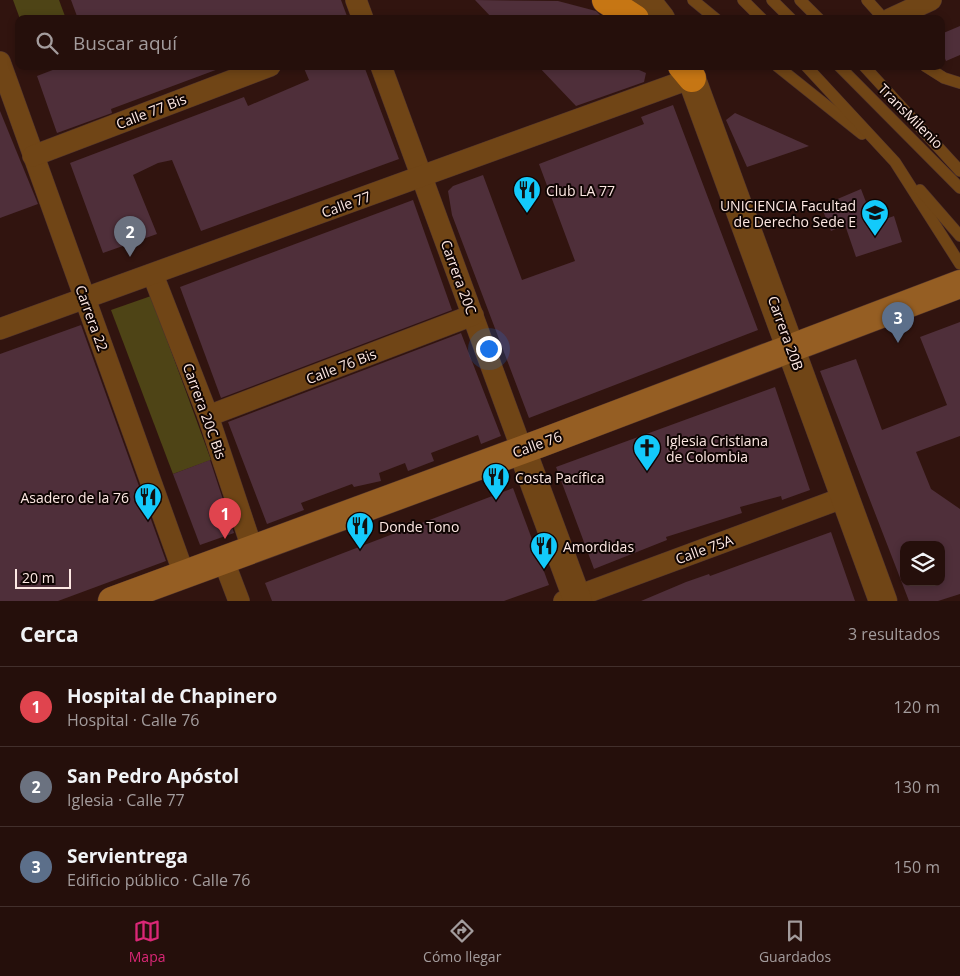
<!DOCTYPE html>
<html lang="es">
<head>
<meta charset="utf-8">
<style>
  :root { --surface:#250f0b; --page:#311d19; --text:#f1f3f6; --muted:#a39c9d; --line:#422f2c; --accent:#db2777 }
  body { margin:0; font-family:"Open Sans",sans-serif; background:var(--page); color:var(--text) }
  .controls { position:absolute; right:15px; bottom:15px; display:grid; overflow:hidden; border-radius:10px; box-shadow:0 2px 8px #0003 }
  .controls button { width:45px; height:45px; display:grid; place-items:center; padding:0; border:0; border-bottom:1px solid var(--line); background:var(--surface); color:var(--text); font:25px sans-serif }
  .scale { position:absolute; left:15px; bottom:12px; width:56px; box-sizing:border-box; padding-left:5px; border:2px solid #fde8e3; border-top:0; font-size:14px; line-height:18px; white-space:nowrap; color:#fde8e3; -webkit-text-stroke:4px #100503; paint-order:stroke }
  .you { position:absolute; left:488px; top:348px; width:18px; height:18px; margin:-12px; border:4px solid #fff; border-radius:50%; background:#1a73e8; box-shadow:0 0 0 8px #1a73e833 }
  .badge { display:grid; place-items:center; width:32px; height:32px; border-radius:50%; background:var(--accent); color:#fff; font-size:16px; font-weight:700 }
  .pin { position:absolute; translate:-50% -41px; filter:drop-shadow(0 1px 2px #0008) }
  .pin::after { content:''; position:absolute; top:26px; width:18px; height:15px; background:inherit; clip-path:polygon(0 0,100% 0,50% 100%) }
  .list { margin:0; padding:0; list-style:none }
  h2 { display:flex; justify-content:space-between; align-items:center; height:65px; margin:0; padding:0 20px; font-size:21px }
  h2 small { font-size:16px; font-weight:400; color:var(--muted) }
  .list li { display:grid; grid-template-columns:32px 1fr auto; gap:15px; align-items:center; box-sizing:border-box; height:80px; padding:0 20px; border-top:1px solid var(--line) }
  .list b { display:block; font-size:19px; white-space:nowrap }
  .list p { margin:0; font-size:16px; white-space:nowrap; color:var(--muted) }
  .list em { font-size:16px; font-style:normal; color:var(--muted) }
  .icon { flex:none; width:28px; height:28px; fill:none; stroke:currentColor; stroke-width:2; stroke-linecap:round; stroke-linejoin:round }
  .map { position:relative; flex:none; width:960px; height:601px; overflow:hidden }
  .search { position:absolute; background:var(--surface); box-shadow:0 2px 8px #0003; left:15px; right:15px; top:15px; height:55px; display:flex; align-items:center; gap:12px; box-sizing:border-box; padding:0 18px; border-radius:10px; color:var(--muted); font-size:19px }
  .sheet { height:305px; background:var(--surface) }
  nav { display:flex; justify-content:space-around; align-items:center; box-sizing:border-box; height:70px; border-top:1px solid var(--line); background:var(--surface); font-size:14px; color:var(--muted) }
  nav a { display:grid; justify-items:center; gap:2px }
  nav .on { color:var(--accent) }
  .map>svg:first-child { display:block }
  .green { fill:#4e4416 }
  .building { fill:#4f2f3a; fill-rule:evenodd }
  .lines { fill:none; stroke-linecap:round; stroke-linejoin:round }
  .service-casing { stroke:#4e322d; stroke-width:12 }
  .minor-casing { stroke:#4e322d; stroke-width:22 }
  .tertiary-casing { stroke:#4e322d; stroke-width:29 }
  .secondary-casing { stroke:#4e322d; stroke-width:29 }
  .trunk-casing { stroke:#4e322d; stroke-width:29 }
  .service { stroke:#704516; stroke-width:11 }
  .minor { stroke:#704516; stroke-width:21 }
  .tertiary { stroke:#704516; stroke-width:28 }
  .secondary { stroke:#955e23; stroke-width:28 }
  .trunk { stroke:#c67614; stroke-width:28 }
  .labels { text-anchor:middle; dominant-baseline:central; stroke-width:4; stroke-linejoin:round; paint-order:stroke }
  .street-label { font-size:14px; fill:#fde8e3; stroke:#100503 }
  .poi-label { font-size:14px; fill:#fde8e3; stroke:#100503; text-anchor:start }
</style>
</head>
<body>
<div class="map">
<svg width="960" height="601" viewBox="0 0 960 601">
  <rect width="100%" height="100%" fill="#31140f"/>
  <g class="green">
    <polygon points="13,0 59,0 66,19 20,19"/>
    <polygon points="151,296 211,460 173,474 111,310"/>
  </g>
  <g class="building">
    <polygon points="71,0 341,0 348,19 78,19"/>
    <polygon points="475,0 558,1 596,11 604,19 493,19"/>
    <polygon points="960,26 960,55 946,61 941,49 941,34"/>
    <polygon points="63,66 220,66 221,68 111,109 112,113 57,133 37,76"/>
    <polygon points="303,66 364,66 399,159 201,231 172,160 158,163 133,175 157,234 103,253 70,163 244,97 248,106 309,80"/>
    <polygon points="538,66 630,66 646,73 644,82 576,106"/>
    <polygon points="673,105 758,330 529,418 452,215 448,191 453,186 483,175 522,280 575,261 539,164 644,124 641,117"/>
    <polygon points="0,111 38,204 0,218"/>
    <polygon points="735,113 809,146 747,167 726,120"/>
    <polygon points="861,189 874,223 894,216 902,242 856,257 845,225 831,231 821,206"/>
    <polygon points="413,200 452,310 221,398 180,287"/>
    <path d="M960,322V436L916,452L931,489L960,509V594L938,601H909L820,371L856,359L882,430L947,405L920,337ZM904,545H941V582H904Z"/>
    <polygon points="81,325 166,561 58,601 0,601 0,354"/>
    <polygon points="461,333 501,436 481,444 478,435 431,453 434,461 408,471 405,463 379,473 381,481 354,487 352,484 301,503 304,510 267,524 228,422"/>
    <polygon points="775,387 810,490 782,500 781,496 740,507 742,513 666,537 667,540 594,569 556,467"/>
    <polygon points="210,460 234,533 200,545 173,474"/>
    <polygon points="513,488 549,585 504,601 272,601 265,583"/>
    <polygon points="831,532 855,601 641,601 686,582 709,574 710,576"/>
  </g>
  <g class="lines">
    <defs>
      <g id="service">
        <polyline points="693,0 716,19"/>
        <polyline points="743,0 762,19"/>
        <polyline points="772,0 791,19"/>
        <polyline points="800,0 819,19"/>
        <polyline points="867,0 884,19"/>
        <polyline points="777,66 862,134"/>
        <polyline points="806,66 895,162 960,264"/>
        <polyline points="839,66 960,188"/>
        <polyline points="864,66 960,171"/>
        <polyline points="925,66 944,78 960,83"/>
        <polyline points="920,190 960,236"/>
      </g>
      <g id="minor">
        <polyline points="356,0 363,19"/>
        <polyline points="890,19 931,0"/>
        <polyline points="0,62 184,574"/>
        <polyline points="381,66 522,450"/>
        <polyline points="33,156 270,66"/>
        <polyline points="153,275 208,416 252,548"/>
        <polyline points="0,329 692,78"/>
        <polyline points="208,416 473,315"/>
        <polyline points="223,559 239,601"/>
        <polyline points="564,601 845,497"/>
      </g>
      <g id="tertiary">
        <polyline points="646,0 661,19"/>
        <polyline points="687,66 883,601"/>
        <polyline points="522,450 578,601"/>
      </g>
      <polyline id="secondary" points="112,601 541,443 960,284"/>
      <g id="trunk">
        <polyline points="606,0 635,19"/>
        <polyline points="682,66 692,78"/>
      </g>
    </defs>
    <use href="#service" class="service-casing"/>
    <use href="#minor" class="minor-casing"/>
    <use href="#tertiary" class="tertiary-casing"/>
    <use href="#secondary" class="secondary-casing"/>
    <use href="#trunk" class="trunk-casing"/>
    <use href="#service" class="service"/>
    <use href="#minor" class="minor"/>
    <use href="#tertiary" class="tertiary"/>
    <use href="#secondary" class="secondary"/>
    <use href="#trunk" class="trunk"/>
  </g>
  <defs>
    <symbol id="restaurant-pin" viewBox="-11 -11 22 30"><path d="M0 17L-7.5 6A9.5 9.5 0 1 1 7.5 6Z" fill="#13cafb" stroke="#100503"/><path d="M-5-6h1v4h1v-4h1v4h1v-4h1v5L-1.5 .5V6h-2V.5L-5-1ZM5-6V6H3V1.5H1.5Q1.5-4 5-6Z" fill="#111"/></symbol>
    <symbol id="university-pin" viewBox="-11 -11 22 30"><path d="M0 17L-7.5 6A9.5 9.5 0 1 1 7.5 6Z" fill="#13cafb" stroke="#100503"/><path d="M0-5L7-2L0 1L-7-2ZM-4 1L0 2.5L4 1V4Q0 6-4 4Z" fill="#111"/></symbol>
    <symbol id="church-pin" viewBox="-11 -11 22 30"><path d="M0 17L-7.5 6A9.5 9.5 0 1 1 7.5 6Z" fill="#13cafb" stroke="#100503"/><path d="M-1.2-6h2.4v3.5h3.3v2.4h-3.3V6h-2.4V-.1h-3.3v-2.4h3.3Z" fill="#111"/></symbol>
  </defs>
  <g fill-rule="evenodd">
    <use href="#restaurant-pin" x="511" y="174" width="32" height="43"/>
    <use href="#university-pin" x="859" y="197" width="32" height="43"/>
    <use href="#church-pin" x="631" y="432" width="32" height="43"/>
    <use href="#restaurant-pin" x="480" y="461" width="32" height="43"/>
    <use href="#restaurant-pin" x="132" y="481" width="32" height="43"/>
    <use href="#restaurant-pin" x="344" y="510" width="32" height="43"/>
    <use href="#restaurant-pin" x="528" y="530" width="32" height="43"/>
  </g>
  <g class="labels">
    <g class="street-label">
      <text transform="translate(151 111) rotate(-21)">Calle 77 Bis</text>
      <text transform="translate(911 116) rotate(45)">TransMilenio</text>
      <text transform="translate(346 204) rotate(-20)">Calle 77</text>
      <text transform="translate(459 277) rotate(70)">Carrera 20C</text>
      <text transform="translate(92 318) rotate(70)">Carrera 22</text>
      <text transform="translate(786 333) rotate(70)">Carrera 20B</text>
      <text transform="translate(341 366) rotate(-21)">Calle 76 Bis</text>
      <text transform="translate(205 411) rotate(70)">Carrera 20C Bis</text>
      <text transform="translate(537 444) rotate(-20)">Calle 76</text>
      <text transform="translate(704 549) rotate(-20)">Calle 75A</text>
    </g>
    <g class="poi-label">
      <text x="546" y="190">Club LA 77</text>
      <text x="856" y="205" text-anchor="end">UNICIENCIA Facultad<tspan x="856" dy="16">de Derecho Sede E</tspan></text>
      <text x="666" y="440">Iglesia Cristiana<tspan x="666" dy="16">de Colombia</tspan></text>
      <text x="515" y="477">Costa Pacífica</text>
      <text x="129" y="497" text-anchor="end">Asadero de la 76</text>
      <text x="379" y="526">Donde Tono</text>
      <text x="563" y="546">Amordidas</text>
    </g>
  </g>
</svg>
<div class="controls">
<button><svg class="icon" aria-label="layers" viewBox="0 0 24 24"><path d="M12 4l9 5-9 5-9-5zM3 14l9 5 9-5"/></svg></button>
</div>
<div class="scale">20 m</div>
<div class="you"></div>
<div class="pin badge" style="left:225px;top:539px;background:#e0444e">1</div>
<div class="pin badge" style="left:130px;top:257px;background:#6b7280">2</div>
<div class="pin badge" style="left:898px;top:343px;background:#5c6f8a">3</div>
<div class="search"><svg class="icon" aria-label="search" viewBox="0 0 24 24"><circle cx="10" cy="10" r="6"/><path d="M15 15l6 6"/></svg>Buscar aquí</div>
</div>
<section class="sheet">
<h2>Cerca<small>3 resultados</small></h2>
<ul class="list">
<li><span class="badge" style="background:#e0444e">1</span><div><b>Hospital de Chapinero</b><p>Hospital · Calle 76</p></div><em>120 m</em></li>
<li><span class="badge" style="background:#6b7280">2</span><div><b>San Pedro Apóstol</b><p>Iglesia · Calle 77</p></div><em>130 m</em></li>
<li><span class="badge" style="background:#5c6f8a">3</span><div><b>Servientrega</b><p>Edificio público · Calle 76</p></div><em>150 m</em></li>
</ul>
</section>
<nav>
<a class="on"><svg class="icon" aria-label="map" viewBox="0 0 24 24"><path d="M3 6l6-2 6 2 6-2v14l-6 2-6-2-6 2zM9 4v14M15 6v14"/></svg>Mapa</a>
<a><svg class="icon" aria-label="directions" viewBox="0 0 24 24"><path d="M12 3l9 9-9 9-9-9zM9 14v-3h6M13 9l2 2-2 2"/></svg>Cómo llegar</a>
<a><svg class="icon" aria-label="saved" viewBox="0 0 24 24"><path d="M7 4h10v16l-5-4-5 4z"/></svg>Guardados</a>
</nav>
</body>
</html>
